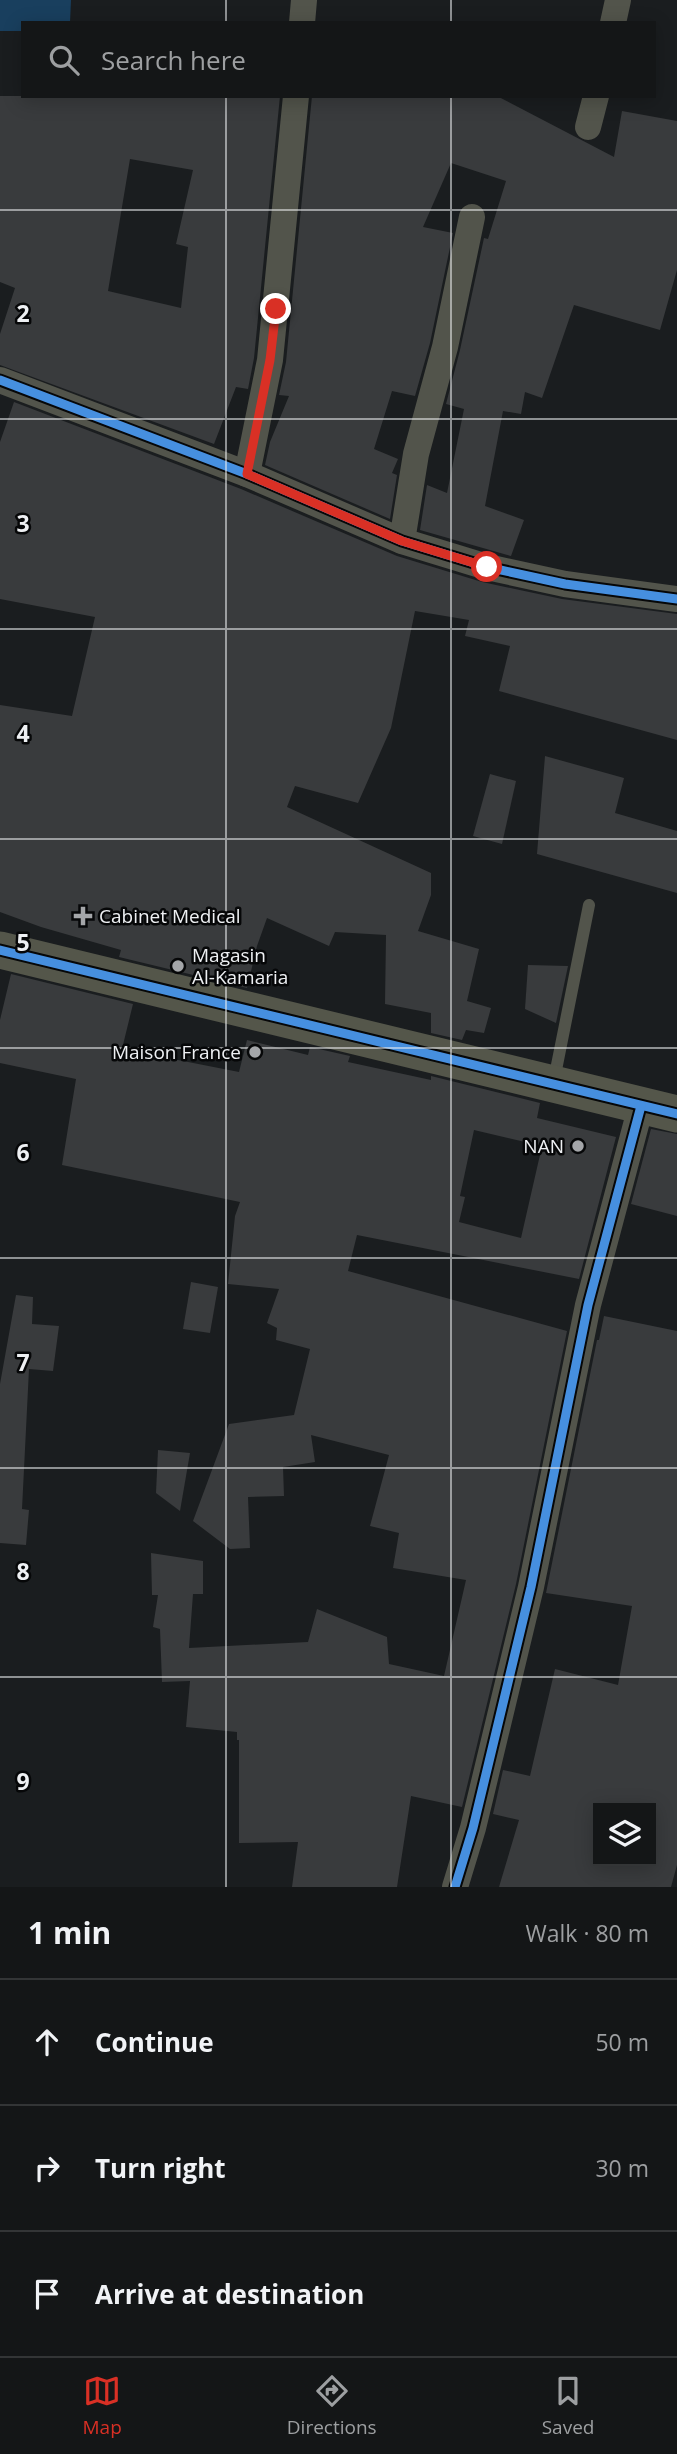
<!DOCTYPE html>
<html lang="en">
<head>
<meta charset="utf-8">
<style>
  :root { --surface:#141617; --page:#212324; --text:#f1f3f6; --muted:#9d9fa1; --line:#333536; --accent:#d93025 }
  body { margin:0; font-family:"Open Sans",sans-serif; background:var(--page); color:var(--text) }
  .controls { position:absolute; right:21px; bottom:21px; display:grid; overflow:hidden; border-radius:0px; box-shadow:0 4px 18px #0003 }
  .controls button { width:63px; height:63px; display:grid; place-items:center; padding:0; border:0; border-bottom:2px solid var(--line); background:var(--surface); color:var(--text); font:35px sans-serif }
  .stop { position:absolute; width:21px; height:21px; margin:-16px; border:5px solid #d93025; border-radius:50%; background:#fff }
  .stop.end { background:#d93025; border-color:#fff; box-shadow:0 2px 7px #0008 }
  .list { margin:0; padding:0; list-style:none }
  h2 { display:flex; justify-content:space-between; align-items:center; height:91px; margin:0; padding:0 28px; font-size:30px }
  h2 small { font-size:23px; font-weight:400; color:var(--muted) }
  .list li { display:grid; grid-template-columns:46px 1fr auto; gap:21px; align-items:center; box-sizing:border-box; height:126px; padding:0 28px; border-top:2px solid var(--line) }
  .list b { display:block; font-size:26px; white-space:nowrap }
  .list em { font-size:23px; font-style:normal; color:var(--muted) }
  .icon { flex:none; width:38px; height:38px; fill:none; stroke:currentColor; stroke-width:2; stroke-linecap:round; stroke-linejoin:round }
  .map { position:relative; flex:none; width:677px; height:1887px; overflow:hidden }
  .search { position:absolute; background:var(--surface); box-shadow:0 4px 18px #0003; left:21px; right:21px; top:21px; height:77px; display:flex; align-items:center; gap:18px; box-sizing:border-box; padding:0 24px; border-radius:0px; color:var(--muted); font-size:26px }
  .sheet { height:469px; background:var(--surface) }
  nav { display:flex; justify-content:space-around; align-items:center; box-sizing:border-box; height:98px; border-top:2px solid var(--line); background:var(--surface); font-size:19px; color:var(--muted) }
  nav a { display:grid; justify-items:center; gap:4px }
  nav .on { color:var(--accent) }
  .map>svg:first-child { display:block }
  .green { fill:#193f5e }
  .building { fill:#393b3d; fill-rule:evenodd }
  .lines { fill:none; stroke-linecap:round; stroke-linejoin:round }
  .lane { stroke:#52544b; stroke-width:12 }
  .street { stroke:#52544b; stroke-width:26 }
  .secondary { stroke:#54564a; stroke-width:37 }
  .cycleway-casing { stroke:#060708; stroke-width:13 }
  .cycleway { stroke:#468fdf; stroke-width:9 }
  .route { stroke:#d93025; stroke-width:9 }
  .grid { fill:none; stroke:#eef0f3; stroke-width:2; stroke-opacity:0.55 }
  .poi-dot { fill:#a4a6a9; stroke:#060708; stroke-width:2.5 }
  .labels { text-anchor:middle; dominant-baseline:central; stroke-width:5; stroke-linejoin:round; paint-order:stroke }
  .poi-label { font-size:19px; fill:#eef0f3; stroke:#060708; text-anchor:start }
  .grid-label { font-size:23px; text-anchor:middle; font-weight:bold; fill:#eef0f3; stroke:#060708; stroke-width:5; stroke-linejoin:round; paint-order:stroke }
</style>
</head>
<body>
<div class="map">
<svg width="677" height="1887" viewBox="0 0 677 1887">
  <rect width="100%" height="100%" fill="#1a1d1f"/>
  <polygon class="green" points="0,0 71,0 70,23 23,23 23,31 0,31"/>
  <g class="building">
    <path d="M0,96H280L254,358L248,389L236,387L214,444L0,365V334L15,288L0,282ZM130,159L193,170L176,244L188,247L181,308L108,291Z"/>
    <polygon points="312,96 497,96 614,157 622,111 677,121 677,270 660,330 574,305 542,398 525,392 521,414 503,411 485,506 524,520 511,556 420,530 427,485 447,493 464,409 446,404 460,350 484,238 488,239 506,181 451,163 423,227 453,233 430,343 415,396 392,391 374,449 398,459 392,473 397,475 390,519 265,465 270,442 289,396 279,395 286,362"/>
    <polygon points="14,402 241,489 397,556 482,582 562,599 677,614 677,740 499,691 510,646 465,636 469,620 415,611 391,728 358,803 295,786 287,807 431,873 431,895 418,931 479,949 467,1001 491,1008 484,1033 466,1030 462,1040 431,1033 431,1013 385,1004 386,935 335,932 329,946 267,918 257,946 247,988 119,957 121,950 41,927 0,912 0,705 72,716 95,617 0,599 0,442"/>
    <polygon points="545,756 624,778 615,813 677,831 677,893 537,854"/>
    <polygon points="490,774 516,781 502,844 473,836"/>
    <polygon points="528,965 568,966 556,1023 525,1009"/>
    <path d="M11,974L133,1004L122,1049L239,1072L247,1040L308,1055L310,1047L350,1056L348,1062L431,1080V1076L540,1103L537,1118L616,1137L579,1279L357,1235L348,1271L567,1331L516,1584L462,1807L411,1796L397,1887H292L298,1842L239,1843V1740H237V1732L186,1727L190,1681L162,1682L160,1629L153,1627L158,1595H152L151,1553L203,1561V1594H193L189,1648L308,1642L317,1609L387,1637L389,1664L444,1676L466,1580L393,1568L399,1533L370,1526L389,1455L311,1435L315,1462L283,1467L284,1496L248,1497L250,1548L230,1549L193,1521L229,1424L294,1415L310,1349L276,1340L277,1328L267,1323L279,1289L228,1284L235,1216L240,1202L62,1165L76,1079L0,1063V1020ZM474,1130L542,1146L521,1238L459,1222L465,1197L460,1196Z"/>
    <polygon points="651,1129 677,1134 677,1216 631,1204"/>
    <polygon points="191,1282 218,1287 210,1333 183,1329"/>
    <polygon points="16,1295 33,1297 32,1324 59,1326 53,1371 29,1369 22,1509 29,1510 26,1545 0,1543 0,1384"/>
    <path d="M604,1316L677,1331V1865L671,1887H499L519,1820L493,1814L503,1770L530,1776L555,1669L618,1685L632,1606L546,1593L597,1340H599ZM598,1808H651V1861H598Z"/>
    <polygon points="158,1450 190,1453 180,1511 156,1493"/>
  </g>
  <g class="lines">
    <polyline class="lane" points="554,1080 589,905"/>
    <g class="street">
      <polyline points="302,23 304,0"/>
      <polyline points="613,23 618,0"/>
      <polyline points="588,127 596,96"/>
      <polyline points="0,380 247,474 402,541 487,567 565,584 677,599"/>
      <polyline points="247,474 270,360 296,96"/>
      <polyline points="402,541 416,454 445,347 472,217"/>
      <polyline points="455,1887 473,1828 531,1587 588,1305 641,1106"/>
    </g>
    <polyline class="secondary" points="0,950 677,1114"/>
    <defs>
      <g id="cycleway">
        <polyline points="0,380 247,474 402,541 487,567 565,584 677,599"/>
        <polyline points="0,950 677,1114"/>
        <polyline points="455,1887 473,1828 531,1587 588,1305 641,1106"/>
      </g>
    </defs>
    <use href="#cycleway" class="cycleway-casing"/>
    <use href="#cycleway" class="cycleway"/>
  </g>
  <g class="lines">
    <polyline class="route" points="276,309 270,360 247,474 402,541 487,567"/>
  </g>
  <path class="grid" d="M226,0V23M451,0V23M226,96V1887M451,96V1887M0,210H677M0,419H677M0,629H677M0,839H677M0,1048H677M0,1258H677M0,1468H677M0,1677H677"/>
  <g class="poi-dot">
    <path d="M79.5 905.5h7v7h7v7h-7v7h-7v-7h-7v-7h7z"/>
    <circle cx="178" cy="966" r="7"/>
    <circle cx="255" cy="1052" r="7"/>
    <circle cx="578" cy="1146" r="7"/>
  </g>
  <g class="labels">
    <g class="poi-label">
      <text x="99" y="916">Cabinet Medical</text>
      <text x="192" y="955">Magasin<tspan x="192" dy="22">Al-Kamaria</tspan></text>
      <text x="241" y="1052" text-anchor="end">Maison France</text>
      <text x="564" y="1146" text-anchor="end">NAN</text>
    </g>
  </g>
  <g class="grid-label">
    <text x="23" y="322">2</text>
    <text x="23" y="532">3</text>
    <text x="23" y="742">4</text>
    <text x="23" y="951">5</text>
    <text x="23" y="1161">6</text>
    <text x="23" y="1371">7</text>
    <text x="23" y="1580">8</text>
    <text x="23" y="1790">9</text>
  </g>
</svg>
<div class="controls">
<button><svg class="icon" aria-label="layers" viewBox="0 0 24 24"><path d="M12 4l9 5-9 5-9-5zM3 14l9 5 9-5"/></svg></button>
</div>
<div class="stop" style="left:487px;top:567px"></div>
<div class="stop end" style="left:276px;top:309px"></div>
<div class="search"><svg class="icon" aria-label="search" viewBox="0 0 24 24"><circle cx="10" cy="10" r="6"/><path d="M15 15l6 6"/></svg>Search here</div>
</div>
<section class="sheet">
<h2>1 min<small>Walk · 80 m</small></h2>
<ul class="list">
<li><svg class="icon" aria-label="ahead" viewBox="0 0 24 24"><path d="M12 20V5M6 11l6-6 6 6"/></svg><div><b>Continue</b></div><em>50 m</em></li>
<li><svg class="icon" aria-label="right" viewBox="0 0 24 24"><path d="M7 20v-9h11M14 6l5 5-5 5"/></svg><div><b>Turn right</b></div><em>30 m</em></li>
<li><svg class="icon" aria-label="arrive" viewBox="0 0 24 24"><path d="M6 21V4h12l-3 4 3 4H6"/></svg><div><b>Arrive at destination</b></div></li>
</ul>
</section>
<nav>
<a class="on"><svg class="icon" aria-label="map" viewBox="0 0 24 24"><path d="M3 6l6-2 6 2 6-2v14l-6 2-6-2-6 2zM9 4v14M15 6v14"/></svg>Map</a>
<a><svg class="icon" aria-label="directions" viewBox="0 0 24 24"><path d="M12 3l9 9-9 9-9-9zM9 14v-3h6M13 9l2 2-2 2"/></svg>Directions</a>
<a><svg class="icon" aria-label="saved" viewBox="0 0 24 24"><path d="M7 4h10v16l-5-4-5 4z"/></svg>Saved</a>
</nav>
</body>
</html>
